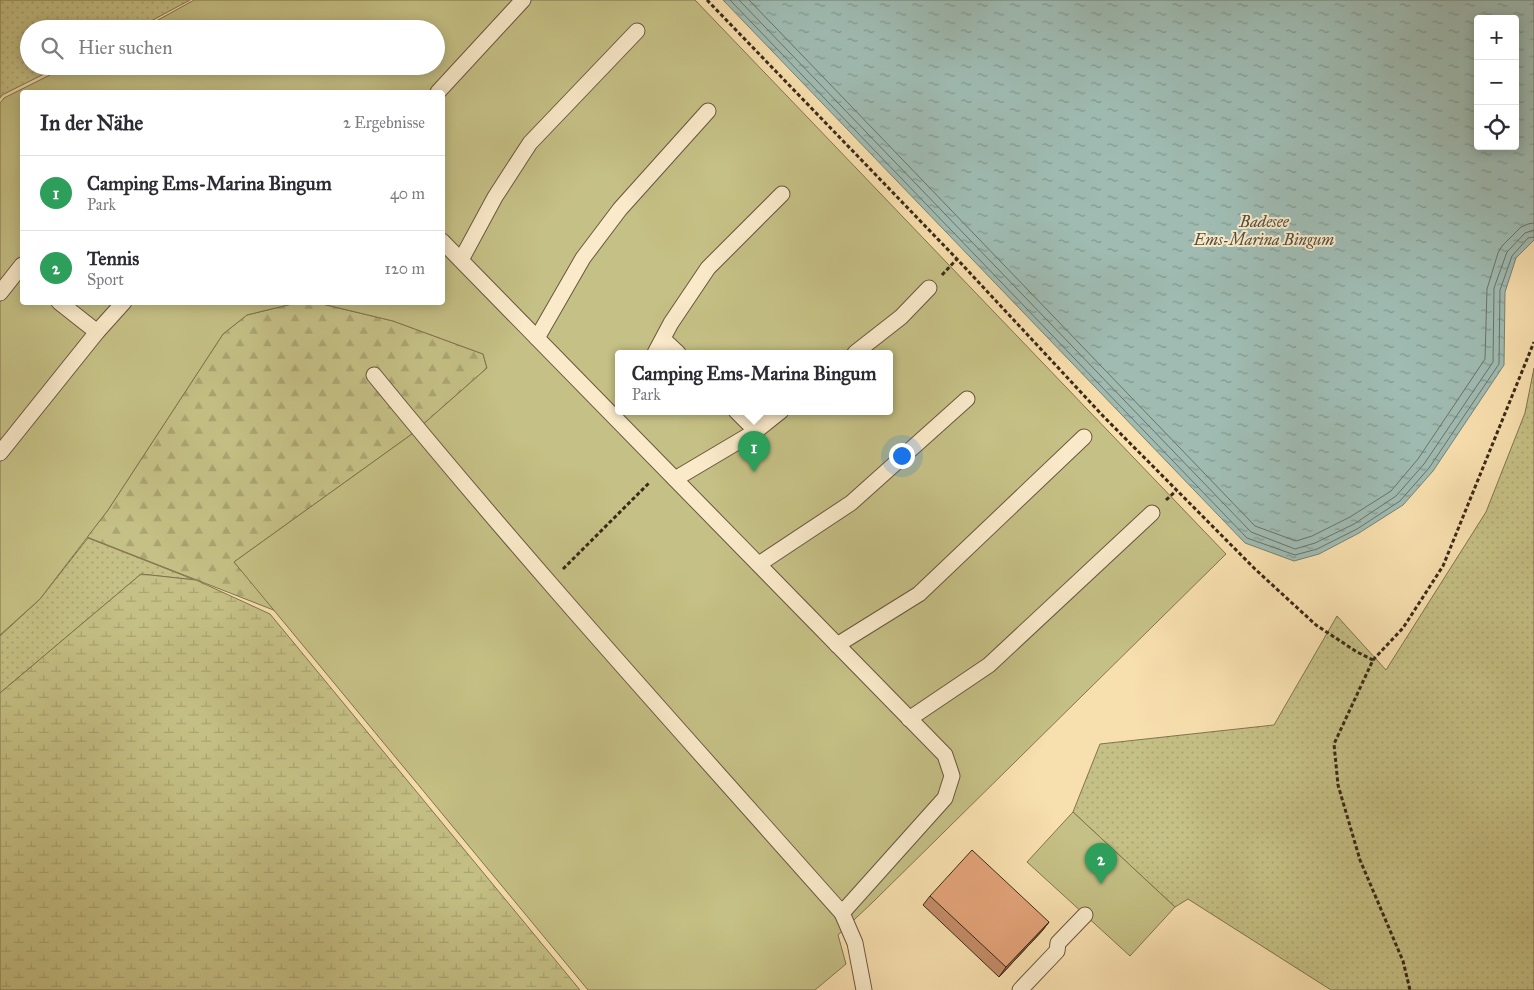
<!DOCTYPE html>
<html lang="de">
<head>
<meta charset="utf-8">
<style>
  :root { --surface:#fff; --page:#f2f2f3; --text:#2b2b33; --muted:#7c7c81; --line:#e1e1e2; --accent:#8f2418 }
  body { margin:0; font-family:"IM FELL Great Primer",serif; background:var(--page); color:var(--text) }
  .controls { position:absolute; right:15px; top:15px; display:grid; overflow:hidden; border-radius:5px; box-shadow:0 2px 12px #0003 }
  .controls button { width:45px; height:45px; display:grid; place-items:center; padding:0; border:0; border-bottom:1px solid var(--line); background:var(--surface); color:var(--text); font:25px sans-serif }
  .you { position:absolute; left:901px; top:455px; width:18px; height:18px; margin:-12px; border:4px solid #fff; border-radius:50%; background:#1a73e8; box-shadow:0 0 0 8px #1a73e833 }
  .badge { display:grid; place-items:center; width:32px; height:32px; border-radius:50%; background:var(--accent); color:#fff; font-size:16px; font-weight:700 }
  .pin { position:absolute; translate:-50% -41px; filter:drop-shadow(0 1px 2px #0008) }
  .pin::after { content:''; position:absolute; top:26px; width:18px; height:15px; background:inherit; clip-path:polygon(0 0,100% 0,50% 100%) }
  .popup { position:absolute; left:615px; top:350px; width:278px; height:65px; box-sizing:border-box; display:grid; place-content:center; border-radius:5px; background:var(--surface); filter:drop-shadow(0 1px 4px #0005); font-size:16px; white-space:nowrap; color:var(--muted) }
  .popup b { font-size:19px; color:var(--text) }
  .popup::after { content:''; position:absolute; left:50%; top:100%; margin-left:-10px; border:10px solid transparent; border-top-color:var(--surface) }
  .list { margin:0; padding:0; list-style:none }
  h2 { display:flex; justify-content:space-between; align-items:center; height:65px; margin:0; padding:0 20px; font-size:21px }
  h2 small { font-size:16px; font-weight:400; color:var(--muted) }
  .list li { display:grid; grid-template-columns:32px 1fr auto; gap:15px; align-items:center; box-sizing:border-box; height:75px; padding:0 20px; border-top:1px solid var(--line) }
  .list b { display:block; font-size:19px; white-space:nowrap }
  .list p { margin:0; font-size:16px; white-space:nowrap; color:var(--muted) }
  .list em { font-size:16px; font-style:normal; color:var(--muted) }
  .icon { flex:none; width:28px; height:28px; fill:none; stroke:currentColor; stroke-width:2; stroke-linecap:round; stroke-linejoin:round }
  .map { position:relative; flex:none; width:1534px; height:990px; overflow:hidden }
  .search { position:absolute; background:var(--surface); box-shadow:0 2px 12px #0003; left:20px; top:20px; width:425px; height:55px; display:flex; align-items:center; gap:12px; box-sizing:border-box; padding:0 18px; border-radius:28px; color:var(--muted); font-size:19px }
  .panel { position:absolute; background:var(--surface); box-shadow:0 2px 12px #0003; left:20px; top:90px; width:425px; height:215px; border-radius:5px }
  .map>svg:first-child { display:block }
  .grass { fill:url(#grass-dots); stroke:#80744e }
  .forest { fill:url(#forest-firs); stroke:#80744e }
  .wetland { fill:url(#wetland-marsh); stroke:#80744e }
  .park { fill:#c5c085; stroke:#80744e; fill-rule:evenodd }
  .water { fill:url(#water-ripples); stroke:#778174; fill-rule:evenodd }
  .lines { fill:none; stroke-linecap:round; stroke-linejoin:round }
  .shore { stroke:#6d7265; stroke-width:1 }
  .lane-casing { stroke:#6a563e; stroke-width:17 }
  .path { stroke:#3b2918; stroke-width:3; stroke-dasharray:4 2.5; stroke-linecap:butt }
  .lane { stroke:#faeaca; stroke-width:15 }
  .wall { fill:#c38c68; stroke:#3b2918 }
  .shaded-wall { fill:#9f7255; stroke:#3b2918 }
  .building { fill:#e3a379; stroke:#3b2918 }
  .labels { text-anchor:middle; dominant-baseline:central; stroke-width:4; stroke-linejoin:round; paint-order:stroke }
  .water-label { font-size:16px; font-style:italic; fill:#544e3e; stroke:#faeaca }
</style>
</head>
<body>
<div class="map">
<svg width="1534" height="990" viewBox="0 0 1534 990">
  <defs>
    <pattern id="grass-dots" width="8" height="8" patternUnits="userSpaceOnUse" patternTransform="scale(1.25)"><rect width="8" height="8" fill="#c5c085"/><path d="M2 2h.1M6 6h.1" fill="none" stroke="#aaa572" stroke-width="1.8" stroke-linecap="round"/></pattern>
    <pattern id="forest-firs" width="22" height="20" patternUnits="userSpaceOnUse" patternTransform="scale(1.25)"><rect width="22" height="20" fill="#c5c085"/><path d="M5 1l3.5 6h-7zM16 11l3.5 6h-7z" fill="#aaa572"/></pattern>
    <pattern id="wetland-marsh" width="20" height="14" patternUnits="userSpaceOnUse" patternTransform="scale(1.25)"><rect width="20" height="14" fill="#c5c085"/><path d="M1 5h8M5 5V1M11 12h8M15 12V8" fill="none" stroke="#aaa572"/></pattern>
    <pattern id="water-ripples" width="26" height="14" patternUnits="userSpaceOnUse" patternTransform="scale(1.25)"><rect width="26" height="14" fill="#9fbbb2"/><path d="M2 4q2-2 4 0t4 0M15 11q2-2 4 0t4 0" fill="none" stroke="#839890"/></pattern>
  </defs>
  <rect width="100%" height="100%" fill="#f8dfae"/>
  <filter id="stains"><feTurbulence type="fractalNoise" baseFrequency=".004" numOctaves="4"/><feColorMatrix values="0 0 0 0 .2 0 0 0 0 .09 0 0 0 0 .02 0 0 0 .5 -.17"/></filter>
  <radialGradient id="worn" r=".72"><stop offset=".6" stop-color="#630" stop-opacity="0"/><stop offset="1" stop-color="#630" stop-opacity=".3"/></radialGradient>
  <g class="grass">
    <polygon points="0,0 190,0 136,29 29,29 29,66 60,66 2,95 0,98"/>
    <polygon points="1534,368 1534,990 1331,990 1188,899 1175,907 1073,812 1100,744 1274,725 1337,616 1386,670 1486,512 1525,413"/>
    <polygon points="88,538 195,580 141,574 0,693 0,636 40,599"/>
  </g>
  <polygon class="forest" points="296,303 318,303 393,321 483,354 487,368 412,434 234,562 276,611 87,537 108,510 223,334 247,315"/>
  <polygon class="wetland" points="141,574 196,580 270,614 580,990 0,990 0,693"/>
  <g class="park">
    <path d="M194,0H695L1226,554L874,901L838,935L846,964L815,990H588L234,562L412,434L487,368L483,354L393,321L318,303L442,302V92H22V302L296,303L247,315L223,334L108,510L40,599L0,635V103L4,98L68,66H436V29H142ZM619,353H889V411H619Z"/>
    <polygon points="1073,812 1175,907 1130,956 1027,862"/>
  </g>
  <path class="water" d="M723,0H1534V240L1516,258L1505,292L1504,365L1433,471L1403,505L1359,533L1319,554L1294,561L1245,543ZM1478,19H1515V146H1478Z"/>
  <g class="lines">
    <g class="shore">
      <polyline points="730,0 1247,538 1295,555 1317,549 1357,529 1400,501 1429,468 1499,364 1500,290 1512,256 1528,238 1534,237"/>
      <polyline points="739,0 1251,532 1295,549 1315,543 1354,524 1396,496 1424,464 1493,362 1494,288 1507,252 1525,233 1534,230"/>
      <polyline points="749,0 1255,526 1296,541 1312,536 1350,517 1391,491 1418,459 1485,359 1487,289 1498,253 1502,246 1521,227 1528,224 1534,223"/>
    </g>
    <defs>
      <g id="lane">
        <polyline points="438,92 523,0"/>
        <polyline points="442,241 945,755 952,776 945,798 842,913 855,943 864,990"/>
        <polyline points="461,260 495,197 530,143 637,31"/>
        <polyline points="0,293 22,265"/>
        <polyline points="59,302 97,332"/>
        <polyline points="537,338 583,258 620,209 708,111"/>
        <polyline points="663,339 678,353"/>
        <polyline points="655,353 671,323 708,268 782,194"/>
        <polyline points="855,353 901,317 929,288"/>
        <path d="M374,375C524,559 684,735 842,913"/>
        <polyline points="736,411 756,431"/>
        <polyline points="0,453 97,332 124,302"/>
        <polyline points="675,479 756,431 781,411"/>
        <polyline points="759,564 851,503 967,399"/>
        <polyline points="837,645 919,594 1084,437"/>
        <polyline points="909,719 989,665 1152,513"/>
        <polyline points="1020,990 1057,951 1058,943 1085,915"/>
      </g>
    </defs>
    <use href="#lane" class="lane-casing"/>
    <g class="path">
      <polyline points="707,0 957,259 1104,417 1255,569 1316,625 1357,652 1373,660 1334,744 1338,785 1360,860 1403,961 1410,990"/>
      <polyline points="942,275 957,259"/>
      <polyline points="1166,500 1176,491"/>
      <polyline points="563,569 649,483"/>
      <polyline points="1373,660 1403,628 1443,566 1534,342"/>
    </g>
    <use href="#lane" class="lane"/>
  </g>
  <polygon class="wall" points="930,896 1049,922 1042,931 999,977 923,905"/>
  <polygon class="shaded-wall" points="1049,922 1042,931 999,977 1006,967"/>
  <polygon class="building" points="972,850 1049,922 1006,967 930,896"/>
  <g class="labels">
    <g class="water-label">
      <text x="1264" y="221">Badesee<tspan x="1264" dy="18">Ems-Marina Bingum</tspan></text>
    </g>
  </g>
  <rect width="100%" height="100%" filter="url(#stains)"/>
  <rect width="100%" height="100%" fill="url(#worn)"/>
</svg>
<div class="controls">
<button>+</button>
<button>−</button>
<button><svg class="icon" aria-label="locate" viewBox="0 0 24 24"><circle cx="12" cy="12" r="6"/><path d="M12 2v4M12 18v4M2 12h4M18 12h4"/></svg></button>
</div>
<div class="you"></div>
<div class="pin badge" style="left:754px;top:472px;background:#2e9e5b">1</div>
<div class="popup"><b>Camping Ems-Marina Bingum</b>Park</div>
<div class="pin badge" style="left:1101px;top:884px;background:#2e9e5b">2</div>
<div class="search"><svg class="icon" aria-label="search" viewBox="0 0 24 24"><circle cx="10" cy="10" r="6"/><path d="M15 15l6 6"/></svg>Hier suchen</div>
<section class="panel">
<h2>In der Nähe<small>2 Ergebnisse</small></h2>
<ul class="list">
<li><span class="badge" style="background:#2e9e5b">1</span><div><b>Camping Ems-Marina Bingum</b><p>Park</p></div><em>40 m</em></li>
<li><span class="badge" style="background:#2e9e5b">2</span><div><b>Tennis</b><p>Sport</p></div><em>120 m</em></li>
</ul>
</section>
</div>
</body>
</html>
